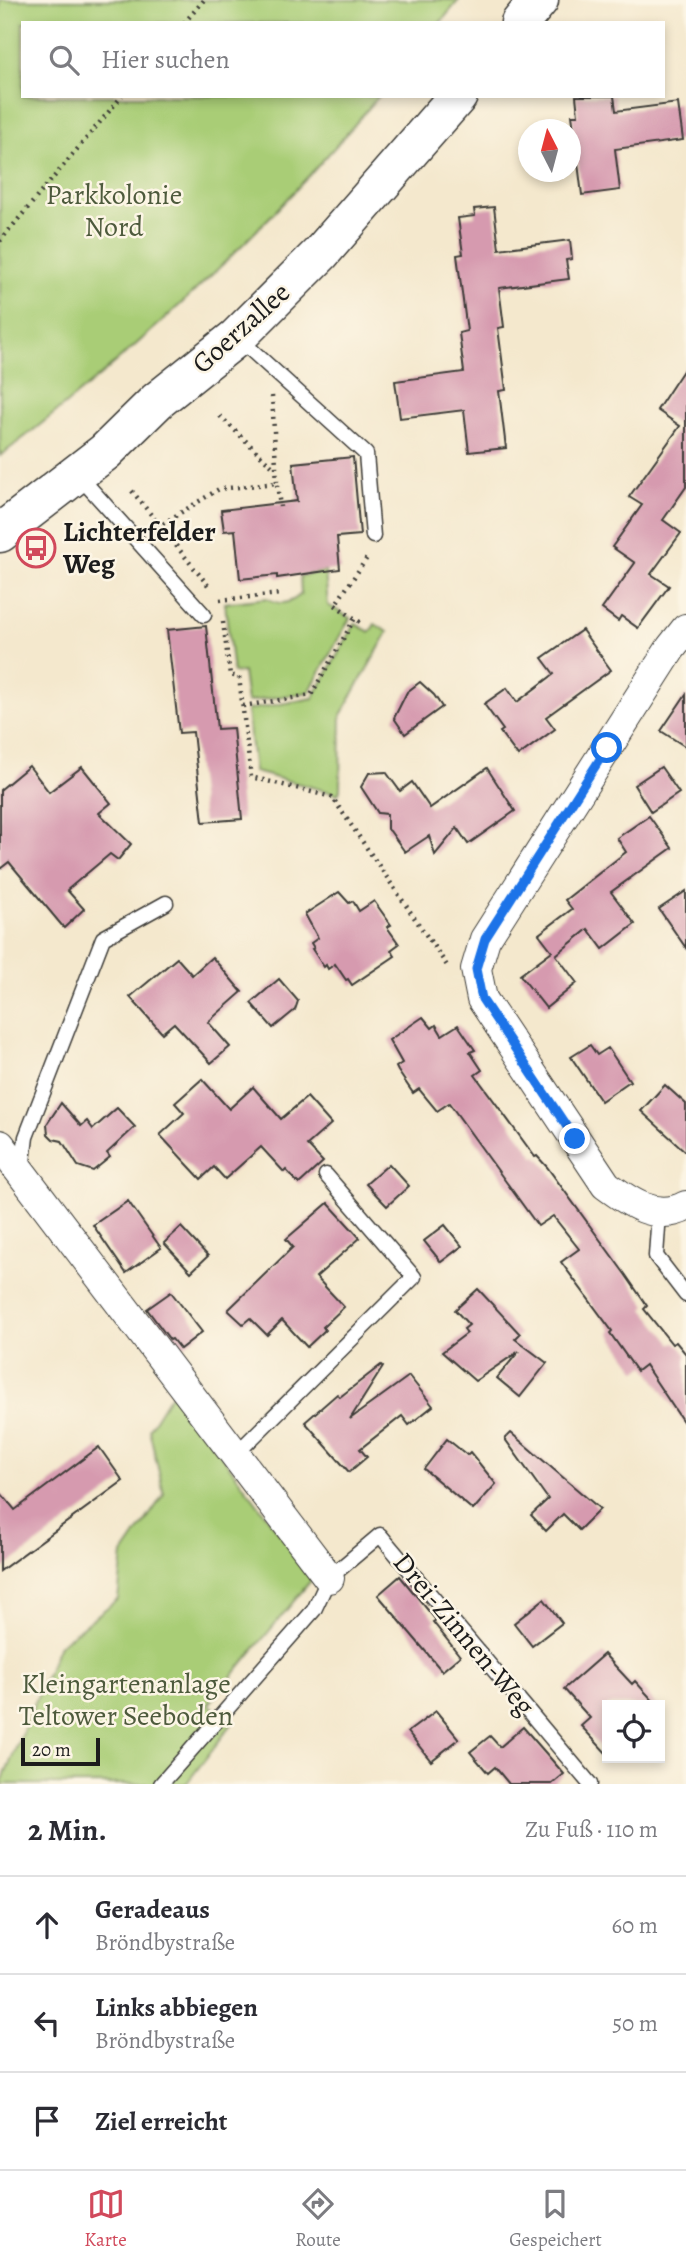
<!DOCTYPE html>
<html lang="de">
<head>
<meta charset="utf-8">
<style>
  :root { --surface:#fff; --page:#f7f7f7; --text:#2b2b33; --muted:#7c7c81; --line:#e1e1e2; --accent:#d1495b }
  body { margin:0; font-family:Alegreya,serif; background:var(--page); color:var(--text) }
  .controls { position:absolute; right:21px; bottom:21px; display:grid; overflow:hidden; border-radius:0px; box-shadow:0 4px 10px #0003 }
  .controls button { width:63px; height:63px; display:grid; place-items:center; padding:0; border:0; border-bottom:2px solid var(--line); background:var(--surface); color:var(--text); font:35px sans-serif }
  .compass { position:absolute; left:518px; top:119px; width:63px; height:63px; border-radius:50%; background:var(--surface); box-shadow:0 4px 10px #0003; rotate:354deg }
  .scale { position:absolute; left:21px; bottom:18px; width:79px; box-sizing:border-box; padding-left:7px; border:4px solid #1c1c1c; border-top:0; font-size:19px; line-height:24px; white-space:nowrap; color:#1c1c1c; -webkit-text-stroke:5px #fcf5e5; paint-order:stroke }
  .stop { position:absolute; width:21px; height:21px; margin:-16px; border:5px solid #1a73e8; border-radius:50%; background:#fff }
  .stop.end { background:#1a73e8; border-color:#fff; box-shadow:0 2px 7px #0008 }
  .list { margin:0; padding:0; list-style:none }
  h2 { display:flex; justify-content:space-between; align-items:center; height:91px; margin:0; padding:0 28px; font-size:30px }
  h2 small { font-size:23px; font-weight:400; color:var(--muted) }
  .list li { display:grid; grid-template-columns:46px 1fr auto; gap:21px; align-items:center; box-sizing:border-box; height:98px; padding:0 28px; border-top:2px solid var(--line) }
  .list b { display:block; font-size:26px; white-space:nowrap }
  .list p { margin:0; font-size:23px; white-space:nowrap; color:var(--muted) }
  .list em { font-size:23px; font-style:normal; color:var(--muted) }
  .icon { flex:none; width:38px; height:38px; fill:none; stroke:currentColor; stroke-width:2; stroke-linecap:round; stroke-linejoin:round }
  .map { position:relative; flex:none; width:686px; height:1784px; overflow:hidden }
  .search { position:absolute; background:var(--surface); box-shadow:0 4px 10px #0003; left:21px; right:21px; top:21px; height:77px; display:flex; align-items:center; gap:18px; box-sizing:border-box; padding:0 24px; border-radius:0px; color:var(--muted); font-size:26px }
  .sheet { height:385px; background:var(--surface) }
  nav { display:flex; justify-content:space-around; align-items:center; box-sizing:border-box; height:98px; border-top:2px solid var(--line); background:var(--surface); font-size:19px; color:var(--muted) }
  nav a { display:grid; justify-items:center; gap:4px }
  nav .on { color:var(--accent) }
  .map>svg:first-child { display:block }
  .green { fill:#a9cd76; stroke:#627449; stroke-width:2 }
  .building { fill:#d69aaf }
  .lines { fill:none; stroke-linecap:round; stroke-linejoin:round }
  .lane-casing { stroke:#3c3b37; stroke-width:17 }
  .street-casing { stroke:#3c3b37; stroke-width:32 }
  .secondary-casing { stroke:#3c3b37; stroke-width:41 }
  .path { stroke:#3c3b37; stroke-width:4.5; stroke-dasharray:2 5; stroke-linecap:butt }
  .lane { stroke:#fff; stroke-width:14 }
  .street { stroke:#fff; stroke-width:30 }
  .secondary { stroke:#fff; stroke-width:38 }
  .route { stroke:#1a73e8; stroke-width:9 }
  .labels { text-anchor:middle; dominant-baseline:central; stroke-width:5; stroke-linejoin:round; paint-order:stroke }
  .park-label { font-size:28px; fill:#4d5a3c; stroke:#fcf5e5 }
  .street-label { font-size:28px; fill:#1c1c1c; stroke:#fcf5e5 }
  .poi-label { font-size:28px; font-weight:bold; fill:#1c1c1c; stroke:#fcf5e5; text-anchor:start }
</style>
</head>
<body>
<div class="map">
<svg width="686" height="1784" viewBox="0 0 686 1784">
  <rect width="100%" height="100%" fill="#fcf5e5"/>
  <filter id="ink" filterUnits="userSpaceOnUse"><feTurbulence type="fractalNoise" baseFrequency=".0143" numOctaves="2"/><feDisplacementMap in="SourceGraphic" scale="14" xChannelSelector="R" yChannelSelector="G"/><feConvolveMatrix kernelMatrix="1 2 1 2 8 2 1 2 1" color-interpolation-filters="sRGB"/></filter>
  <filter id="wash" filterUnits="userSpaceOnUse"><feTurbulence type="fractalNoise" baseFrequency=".00686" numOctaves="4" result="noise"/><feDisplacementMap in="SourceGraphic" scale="28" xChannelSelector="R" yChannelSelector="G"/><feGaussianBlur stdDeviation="1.57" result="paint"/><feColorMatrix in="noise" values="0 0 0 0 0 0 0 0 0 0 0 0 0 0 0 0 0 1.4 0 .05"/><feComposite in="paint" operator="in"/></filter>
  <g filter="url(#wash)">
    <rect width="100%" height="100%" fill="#f4e8cd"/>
    <g class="green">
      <path d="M0,0H459L440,23H23V96H379C266,231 139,350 0,456Z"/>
      <path d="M325,571L328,605L350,618L309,692L247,702L243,672L233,673L225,603L267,598C280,606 290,604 301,594L300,576Z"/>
      <polygon points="355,624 370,632 375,624 388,632 341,715 340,790 338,794 254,772 247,710 313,698"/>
      <polygon points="174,1392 313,1578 209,1704 232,1724 186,1784 1,1784 59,1645 118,1599 123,1554 164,1494 149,1429 167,1400"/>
    </g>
    <g id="blocks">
      <g class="building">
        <polygon points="576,96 614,96 616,111 678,103 683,140 615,149 620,190 582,195 572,115 578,115"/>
        <polygon points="494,207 499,249 570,240 572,259 566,260 569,279 499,288 504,327 498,328 506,390 499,391 506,448 469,452 464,410 400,418 395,381 464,372 459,333 467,331 457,255 463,254 458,218 475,216 474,209"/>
        <polygon points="686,366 686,487 663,520 681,533 651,574 669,586 638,628 621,616 618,621 602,609 635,563 612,547 642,505 629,497 680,426 657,410"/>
        <polygon points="353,457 360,535 337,537 340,569 277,578 277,575 240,579 235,530 224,531 221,510 297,501 293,463"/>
        <polygon points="206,626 217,729 233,728 242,819 203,822 193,732 179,733 167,630"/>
        <polygon points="582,630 611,670 546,717 555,729 518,756 500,732 503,730 484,704 507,688 517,702 554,674 542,658"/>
        <polygon points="420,682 434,695 442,707 405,734 394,718 407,692"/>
        <polygon points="686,694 686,747 661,731"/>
        <polygon points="29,766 49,792 82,767 111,803 99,813 131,844 118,860 110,854 67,890 84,909 64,928 9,862 0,869 0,790"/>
        <polygon points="661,767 679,793 651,812 634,785"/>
        <polygon points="487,768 515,811 468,844 457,828 435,855 429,836 405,852 390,831 387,829 387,814 378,813 361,787 369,773 386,772 400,791 412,782 430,808"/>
        <polygon points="649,816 672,848 611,892 635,924 603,949 588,929 556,955 577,983 546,1008 520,975 552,951 539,934 572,909 565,900 626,852 617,838"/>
        <polygon points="686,891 686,948 659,909"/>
        <polygon points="339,892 349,903 353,901 359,911 374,901 391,925 387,927 399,944 391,950 395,956 352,985 348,979 346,980 335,964 328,969 326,965 324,967 312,949 314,948 311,943 318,938 305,914"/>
        <polygon points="212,957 242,992 208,1022 230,1047 211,1063 174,1023 162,1033 130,997 177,958 192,975"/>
        <polygon points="279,979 298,1001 295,1010 273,1028 251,1003"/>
        <polygon points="423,1017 432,1028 436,1025 442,1035 458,1025 475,1050 470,1052 482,1070 475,1075 535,1157 537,1156 547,1167 625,1274 647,1306 644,1309 672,1344 676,1342 686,1354 686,1426 645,1365 637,1371 610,1333 612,1331 561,1262 579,1249 553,1216 538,1226 449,1103 437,1111 419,1089 413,1093 398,1071 396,1067 402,1063 389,1040"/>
        <polygon points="590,1045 597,1055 608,1048 630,1081 601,1101 571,1057"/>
        <polygon points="202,1079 229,1109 253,1087 281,1119 307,1097 331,1124 307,1145 323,1162 299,1184 286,1170 284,1172 261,1147 225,1179 214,1167 201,1179 160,1135 184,1113 175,1103"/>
        <polygon points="665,1085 686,1104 686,1152 641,1111"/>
        <polygon points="61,1103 81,1126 87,1121 93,1129 117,1108 135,1127 107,1153 110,1157 93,1171 78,1166 62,1141 53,1139 48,1134 47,1124"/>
        <polygon points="389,1164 409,1186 387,1206 366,1184"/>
        <polygon points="128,1201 161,1248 126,1273 93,1225"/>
        <polygon points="328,1203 360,1238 316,1277 344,1307 323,1327 325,1330 307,1347 282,1320 267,1335 250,1318 243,1324 228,1310 293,1247 286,1239"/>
        <polygon points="445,1225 462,1246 441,1262 424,1241"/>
        <polygon points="181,1227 208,1256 191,1272 164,1243"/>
        <polygon points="478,1289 520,1334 515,1339 547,1363 520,1397 497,1378 519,1351 475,1381 442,1352 467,1333 464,1329 469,1325 455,1310"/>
        <polygon points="171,1292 202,1332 180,1349 172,1339 170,1340 147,1309"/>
        <polygon points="381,1365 383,1367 350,1419 409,1376 433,1406 409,1425 402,1416 360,1449 367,1457 349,1472 305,1422 337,1394 340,1397"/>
        <polygon points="511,1433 600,1509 579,1530 563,1514 546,1531 531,1515 548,1499 505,1439"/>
        <polygon points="447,1439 467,1455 470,1452 496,1484 473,1510 424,1469"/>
        <polygon points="99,1447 123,1481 0,1571 0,1492 15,1510"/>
        <polygon points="400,1576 436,1620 433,1622 460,1656 442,1671 378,1595"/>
        <polygon points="544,1599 562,1623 532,1646 514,1623"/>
        <polygon points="604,1654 632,1684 635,1681 657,1705 607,1705 607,1754 581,1726 590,1718 564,1689"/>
        <polygon points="436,1711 459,1739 431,1761 408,1732"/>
        <polygon points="523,1727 564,1774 552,1784 509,1784 495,1767 488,1773 470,1752 490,1736 500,1747"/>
      </g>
    </g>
  </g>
  <g filter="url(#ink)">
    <use href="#blocks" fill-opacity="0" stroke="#3c3b37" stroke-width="2"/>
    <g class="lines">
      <defs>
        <g id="lane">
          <polyline points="238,338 366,454 373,536"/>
          <polyline points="79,476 204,615"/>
          <polyline points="22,1170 26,1137 103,938 166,903"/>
          <polyline points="659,1213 656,1256 686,1295"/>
          <polyline points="236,1454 414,1277 326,1175"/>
          <polyline points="161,1784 314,1610 329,1578 380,1535 590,1784"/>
        </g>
        <g id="street">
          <path d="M686,629L671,648L485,939L476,969L482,999L606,1185C629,1202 657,1222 686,1206"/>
          <polyline points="0,1145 329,1578"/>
        </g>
        <g id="secondary">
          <polyline points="520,23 539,0"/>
          <polyline points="0,533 105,452 157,401 237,337 321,253 458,96"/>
        </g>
      </defs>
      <use href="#lane" class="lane-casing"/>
      <use href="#street" class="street-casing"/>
      <use href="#secondary" class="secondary-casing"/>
      <g class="path">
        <polyline points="184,23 204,0"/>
        <polyline points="0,241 122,96"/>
        <polyline points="272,396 277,483"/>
        <polyline points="220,416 275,469"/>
        <polyline points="132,491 211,589"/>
        <polyline points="151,531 219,489 277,483 280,507"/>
        <polyline points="36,548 44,560"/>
        <polyline points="220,600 280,594"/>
        <polyline points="223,622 230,675 239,677 251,777 332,797 448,967"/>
        <polyline points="360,622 335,605 369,555"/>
        <polyline points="243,706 311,695 355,618"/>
      </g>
      <use href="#lane" class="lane"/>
      <use href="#street" class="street"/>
      <use href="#secondary" class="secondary"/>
    </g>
  </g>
  <g class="lines" filter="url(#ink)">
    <polyline class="route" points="575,1139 482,999 476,969 485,939 607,748"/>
  </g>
  <defs>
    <symbol id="bus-ring" viewBox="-11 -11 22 22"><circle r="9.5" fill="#fcf5e5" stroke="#d1495b" stroke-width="1.5"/><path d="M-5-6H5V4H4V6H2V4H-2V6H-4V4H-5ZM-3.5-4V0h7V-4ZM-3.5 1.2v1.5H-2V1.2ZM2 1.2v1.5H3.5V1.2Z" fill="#d1495b"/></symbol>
  </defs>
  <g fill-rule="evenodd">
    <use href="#bus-ring" x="14" y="526" width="44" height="44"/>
  </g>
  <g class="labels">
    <g class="park-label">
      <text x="114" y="195">Parkkolonie<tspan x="114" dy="32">Nord</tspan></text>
      <text x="126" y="1684">Kleingartenanlage<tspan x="126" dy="32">Teltower Seeboden</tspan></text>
    </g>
    <g class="street-label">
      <text transform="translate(241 328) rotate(-42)">Goerzallee</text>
      <text transform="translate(464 1634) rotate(50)">Drei-Zinnen-Weg</text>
    </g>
    <g class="poi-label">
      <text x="63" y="532">Lichterfelder<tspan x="63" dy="32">Weg</tspan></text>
    </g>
  </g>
</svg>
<div class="controls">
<button><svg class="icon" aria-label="locate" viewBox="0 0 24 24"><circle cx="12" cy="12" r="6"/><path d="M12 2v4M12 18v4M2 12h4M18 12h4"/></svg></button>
</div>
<svg class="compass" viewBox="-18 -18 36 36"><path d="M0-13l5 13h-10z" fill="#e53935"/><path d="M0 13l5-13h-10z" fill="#7c7c81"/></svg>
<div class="scale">20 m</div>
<div class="stop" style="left:607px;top:748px"></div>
<div class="stop end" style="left:575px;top:1139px"></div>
<div class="search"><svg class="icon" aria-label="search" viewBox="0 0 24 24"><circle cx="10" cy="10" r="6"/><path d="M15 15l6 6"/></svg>Hier suchen</div>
</div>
<section class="sheet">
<h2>2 Min.<small>Zu Fuß · 110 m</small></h2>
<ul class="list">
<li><svg class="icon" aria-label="ahead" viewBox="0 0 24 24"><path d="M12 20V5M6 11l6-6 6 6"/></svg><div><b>Geradeaus</b><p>Bröndbystraße</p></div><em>60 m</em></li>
<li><svg class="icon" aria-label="left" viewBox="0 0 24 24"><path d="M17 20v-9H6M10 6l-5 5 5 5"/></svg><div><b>Links abbiegen</b><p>Bröndbystraße</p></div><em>50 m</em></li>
<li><svg class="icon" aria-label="arrive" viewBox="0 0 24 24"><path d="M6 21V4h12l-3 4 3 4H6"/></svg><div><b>Ziel erreicht</b></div></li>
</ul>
</section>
<nav>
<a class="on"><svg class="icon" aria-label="map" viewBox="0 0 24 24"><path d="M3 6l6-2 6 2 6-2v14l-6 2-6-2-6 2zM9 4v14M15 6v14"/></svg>Karte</a>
<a><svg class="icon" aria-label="directions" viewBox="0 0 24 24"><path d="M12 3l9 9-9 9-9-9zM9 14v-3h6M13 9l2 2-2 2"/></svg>Route</a>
<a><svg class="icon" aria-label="saved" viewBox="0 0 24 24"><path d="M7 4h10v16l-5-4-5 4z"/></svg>Gespeichert</a>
</nav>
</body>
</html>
